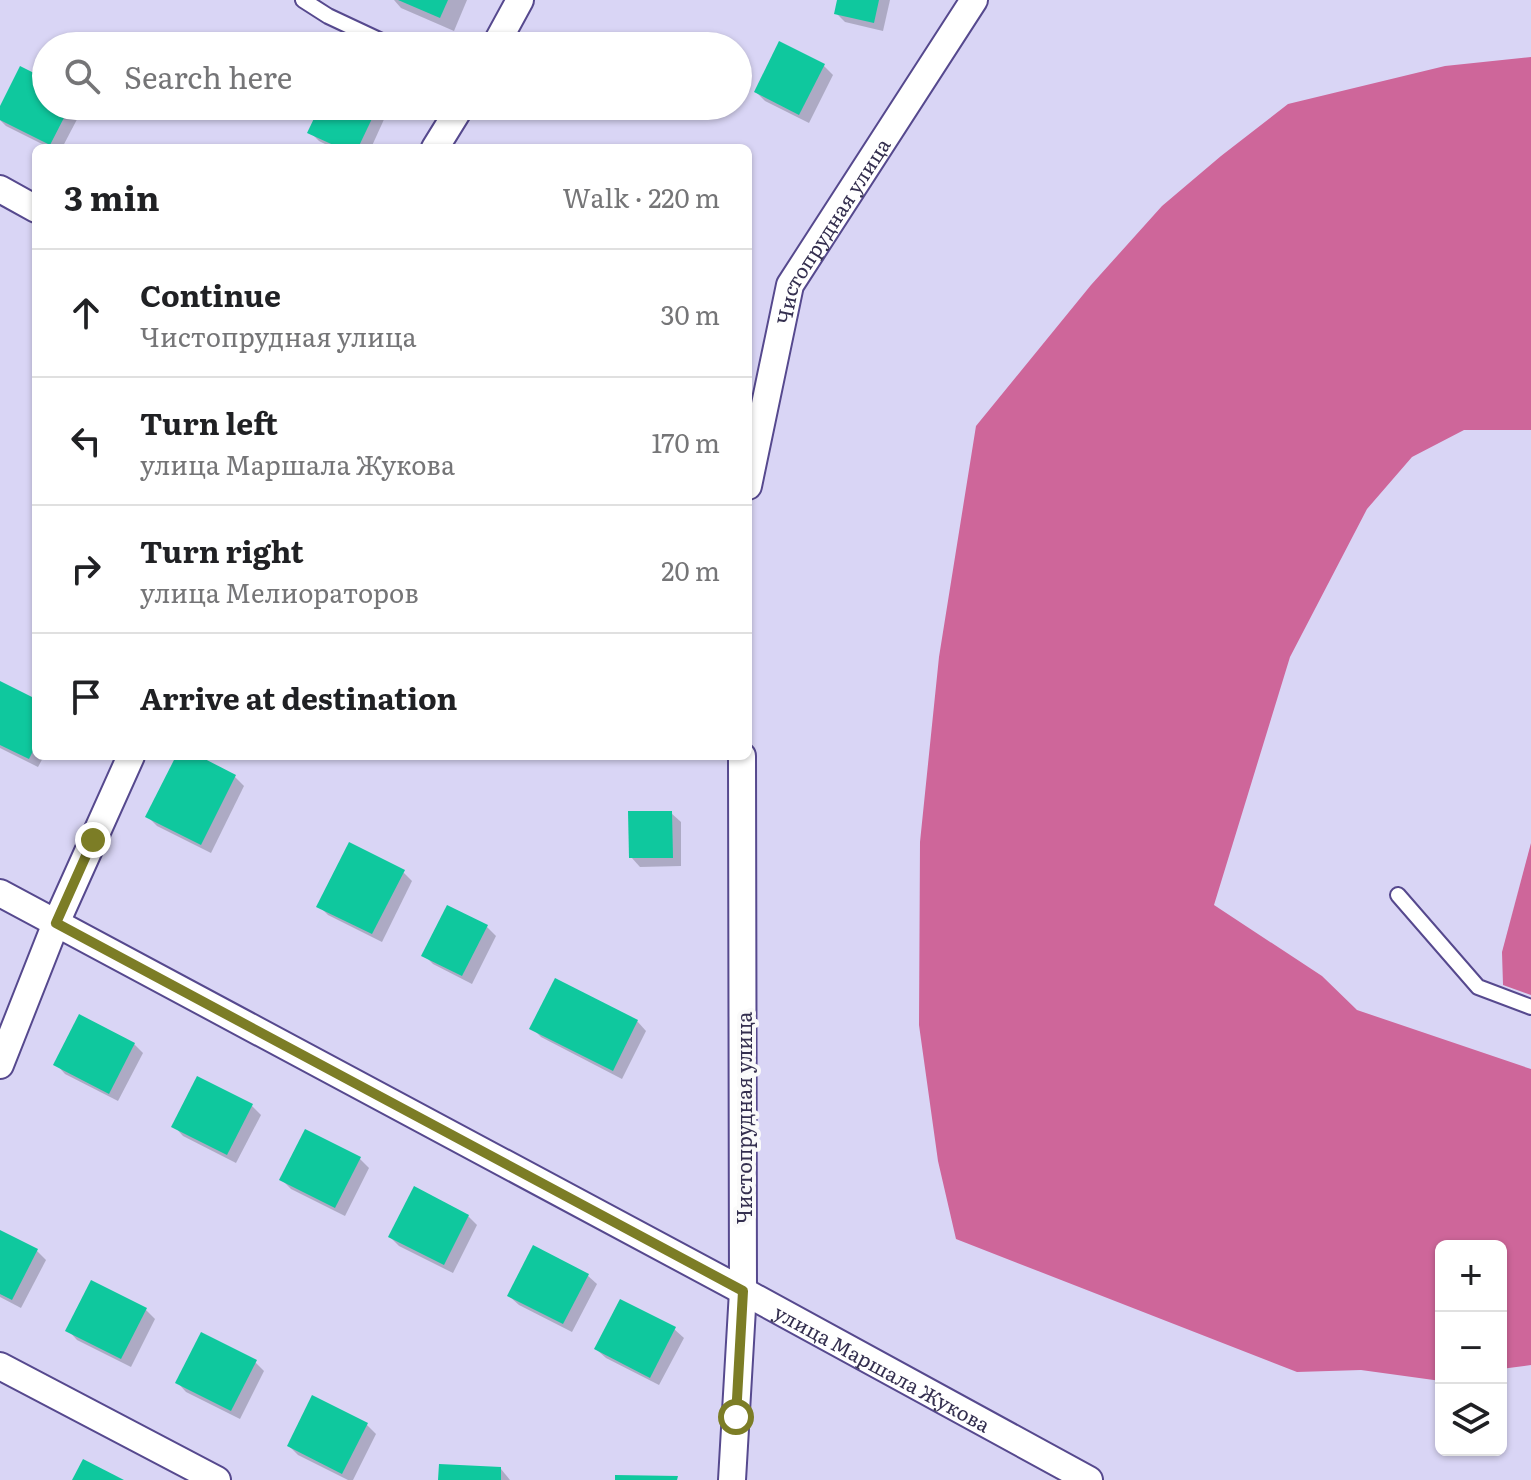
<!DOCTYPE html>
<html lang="en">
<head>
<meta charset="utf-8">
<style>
  :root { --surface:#fff; --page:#f2f2f2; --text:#202124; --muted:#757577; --line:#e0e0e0 }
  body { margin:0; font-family:Literata,serif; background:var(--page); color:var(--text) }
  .controls { position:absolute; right:24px; bottom:24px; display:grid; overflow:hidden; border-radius:12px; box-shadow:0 2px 6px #0004 }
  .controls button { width:72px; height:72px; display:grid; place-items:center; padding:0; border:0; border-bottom:2px solid var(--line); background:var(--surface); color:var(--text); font:40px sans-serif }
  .stop { position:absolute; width:24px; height:24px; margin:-18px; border:6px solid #7c7d26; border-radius:50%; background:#fff }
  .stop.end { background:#7c7d26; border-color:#fff; box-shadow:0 2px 8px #0008 }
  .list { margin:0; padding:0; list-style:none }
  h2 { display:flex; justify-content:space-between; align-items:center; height:104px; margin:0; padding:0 32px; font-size:34px }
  h2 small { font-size:26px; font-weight:400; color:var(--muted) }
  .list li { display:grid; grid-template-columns:52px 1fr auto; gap:24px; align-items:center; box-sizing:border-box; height:128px; padding:0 32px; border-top:2px solid var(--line) }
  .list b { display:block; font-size:30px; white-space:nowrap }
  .list p { margin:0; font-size:26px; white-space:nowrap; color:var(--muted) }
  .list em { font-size:26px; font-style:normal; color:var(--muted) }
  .icon { flex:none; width:44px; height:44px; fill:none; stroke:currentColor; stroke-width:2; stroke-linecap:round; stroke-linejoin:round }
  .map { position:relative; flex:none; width:1531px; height:1480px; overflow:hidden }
  .search { position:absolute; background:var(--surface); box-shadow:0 2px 6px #0004; left:32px; top:32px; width:720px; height:88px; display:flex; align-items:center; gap:20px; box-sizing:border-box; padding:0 28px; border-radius:44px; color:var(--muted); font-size:30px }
  .panel { position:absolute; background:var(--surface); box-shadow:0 2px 6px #0004; left:32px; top:144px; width:720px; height:616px; border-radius:12px }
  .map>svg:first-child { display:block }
  .water { fill:#ce669a }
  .shadow { fill:#0003 }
  .building { fill:#0fc89e }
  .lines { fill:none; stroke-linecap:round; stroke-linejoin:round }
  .lane-casing { stroke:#56498e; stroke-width:18 }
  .street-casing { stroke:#56498e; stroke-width:30 }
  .lane { stroke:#fff; stroke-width:14 }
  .street { stroke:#fff; stroke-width:26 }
  .route { stroke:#7c7d26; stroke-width:10 }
  .labels { text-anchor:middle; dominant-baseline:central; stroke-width:8; stroke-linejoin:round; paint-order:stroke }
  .street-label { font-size:20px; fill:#342f4f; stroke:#fafafa }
</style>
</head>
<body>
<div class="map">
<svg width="1531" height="1480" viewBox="0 0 1531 1480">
  <rect width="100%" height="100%" fill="#d9d5f5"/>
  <g class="water">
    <polygon points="1531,57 1531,430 1464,430 1412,457 1367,509 1290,657 1214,905 1322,976 1357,1010 1531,1069 1531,1365 1501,1369 1501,1246 1441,1246 1441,1381 1361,1370 1297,1372 956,1239 938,1161 919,1025 920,842 939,657 976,426 1091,285 1162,206 1221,156 1288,104 1445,66"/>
    <polygon points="1531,843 1531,995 1503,985 1502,952"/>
  </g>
  <g class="shadow">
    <polygon points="394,0 467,0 454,31 401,8"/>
    <polygon points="839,0 890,0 883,31 845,22 836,13"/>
    <polygon points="824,66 833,75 809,123 765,101 756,92"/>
    <polygon points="46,81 46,106 84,106 62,148 50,148 6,126 0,120 0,110"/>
    <polygon points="322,106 377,106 386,115 371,148 333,148 319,141 310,132"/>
    <polygon points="0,683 36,701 36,756 44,756 38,767 0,748"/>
    <polygon points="178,756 194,756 235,777 244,786 211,853 157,826 148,817"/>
    <polygon points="639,756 685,756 685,760 643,760"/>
    <polygon points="671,813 681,822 681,866 640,867 631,857"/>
    <polygon points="403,872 412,881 382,942 328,915 319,906"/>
    <polygon points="487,927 496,936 472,984 433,964 424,955"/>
    <polygon points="637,1021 646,1031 622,1079 541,1037 532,1028"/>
    <polygon points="134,1044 143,1053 118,1101 65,1074 56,1064"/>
    <polygon points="252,1106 261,1115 236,1163 183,1136 174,1126"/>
    <polygon points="306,1131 360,1159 369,1168 345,1216 291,1189 282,1180"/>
    <polygon points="415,1189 468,1216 477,1225 453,1273 399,1246 390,1237"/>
    <polygon points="0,1232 36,1250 46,1260 21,1308 0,1297"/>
    <polygon points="587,1275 597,1284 572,1332 519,1305 509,1296"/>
    <polygon points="146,1310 155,1319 131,1367 77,1340 68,1330"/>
    <polygon points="674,1329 684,1338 659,1385 606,1358 596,1349"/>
    <polygon points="255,1362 264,1371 240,1419 186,1392 177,1382"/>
    <polygon points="367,1425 376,1434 353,1480 348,1480 298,1455 289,1446"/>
    <polygon points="501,1469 510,1480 440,1480"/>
  </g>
  <g class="building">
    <polygon points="398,0 448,0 440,18"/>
    <polygon points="837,0 879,0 874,23 834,14"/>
    <polygon points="779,41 825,64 799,115 754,92"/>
    <polygon points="20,66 46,79 46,106 70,106 50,145 0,120 0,106"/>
    <polygon points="320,106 378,106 358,148 340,148 307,133"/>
    <polygon points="0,681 36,699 36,745 29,759 0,745"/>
    <polygon points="176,756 199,756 236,775 201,845 145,817"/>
    <polygon points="628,811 672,811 673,858 629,858"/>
    <polygon points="349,842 405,870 372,934 316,907"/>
    <polygon points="447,905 488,925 462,976 421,956"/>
    <polygon points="555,978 638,1020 613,1071 529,1029"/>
    <polygon points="79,1014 135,1043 109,1094 53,1065"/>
    <polygon points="197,1076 253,1104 227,1155 171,1127"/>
    <polygon points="305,1129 361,1157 335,1208 279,1180"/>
    <polygon points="414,1186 469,1215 444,1265 388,1237"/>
    <polygon points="0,1230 38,1249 12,1300 0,1294"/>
    <polygon points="533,1245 589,1274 563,1324 507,1296"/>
    <polygon points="91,1280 147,1308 121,1359 65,1331"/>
    <polygon points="620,1299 676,1327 650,1378 594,1349"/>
    <polygon points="201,1332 257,1360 231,1411 175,1383"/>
    <polygon points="312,1395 368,1423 342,1474 287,1446"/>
    <polygon points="83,1459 124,1480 72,1480"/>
    <polygon points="439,1464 501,1467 501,1480 438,1480"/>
    <polygon points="615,1475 678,1476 677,1480 615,1480"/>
  </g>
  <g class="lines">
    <defs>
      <g id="lane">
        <polyline points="303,0 328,16 392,46"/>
        <polyline points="1398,895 1478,987 1531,1007"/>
      </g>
      <g id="street">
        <polyline points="495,46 520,0"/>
        <polyline points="435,148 461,106"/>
        <polyline points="0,189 36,209"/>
        <path id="s1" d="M748,486L790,285L974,0"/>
        <path id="s2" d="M0,893L743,1291L1089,1480"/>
        <polyline points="0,1065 56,923 131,756"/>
        <polyline points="0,1366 217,1480"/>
        <polyline points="732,1480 743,1291 742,756"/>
      </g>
    </defs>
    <use href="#lane" class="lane-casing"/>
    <use href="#street" class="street-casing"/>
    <use href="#lane" class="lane"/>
    <use href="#street" class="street"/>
  </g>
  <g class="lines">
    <polyline class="route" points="93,840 56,923 743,1291 736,1417"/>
  </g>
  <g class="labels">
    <g class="street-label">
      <text stroke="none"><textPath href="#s1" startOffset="272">Чистопрудная улица</textPath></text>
      <text transform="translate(743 1118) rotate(-90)">Чистопрудная улица</text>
      <text stroke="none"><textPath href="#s2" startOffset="1002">улица Маршала Жукова</textPath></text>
    </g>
  </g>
</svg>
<div class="controls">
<button>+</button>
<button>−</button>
<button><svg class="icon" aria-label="layers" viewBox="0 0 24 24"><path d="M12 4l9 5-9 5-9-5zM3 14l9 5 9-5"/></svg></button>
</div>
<div class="stop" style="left:736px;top:1417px"></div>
<div class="stop end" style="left:93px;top:840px"></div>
<div class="search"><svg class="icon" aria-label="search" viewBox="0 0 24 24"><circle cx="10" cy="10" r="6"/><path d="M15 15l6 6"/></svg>Search here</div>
<section class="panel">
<h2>3 min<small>Walk · 220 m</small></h2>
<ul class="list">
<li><svg class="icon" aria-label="ahead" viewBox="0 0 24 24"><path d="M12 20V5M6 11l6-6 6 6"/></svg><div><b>Continue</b><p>Чистопрудная улица</p></div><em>30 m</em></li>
<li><svg class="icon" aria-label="left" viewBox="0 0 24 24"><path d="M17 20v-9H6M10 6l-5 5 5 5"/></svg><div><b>Turn left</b><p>улица Маршала Жукова</p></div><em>170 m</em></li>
<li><svg class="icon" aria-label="right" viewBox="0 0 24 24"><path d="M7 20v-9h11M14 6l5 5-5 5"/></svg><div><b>Turn right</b><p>улица Мелиораторов</p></div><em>20 m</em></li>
<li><svg class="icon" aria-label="arrive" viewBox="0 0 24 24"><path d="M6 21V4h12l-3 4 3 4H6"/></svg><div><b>Arrive at destination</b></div></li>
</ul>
</section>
</div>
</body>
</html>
